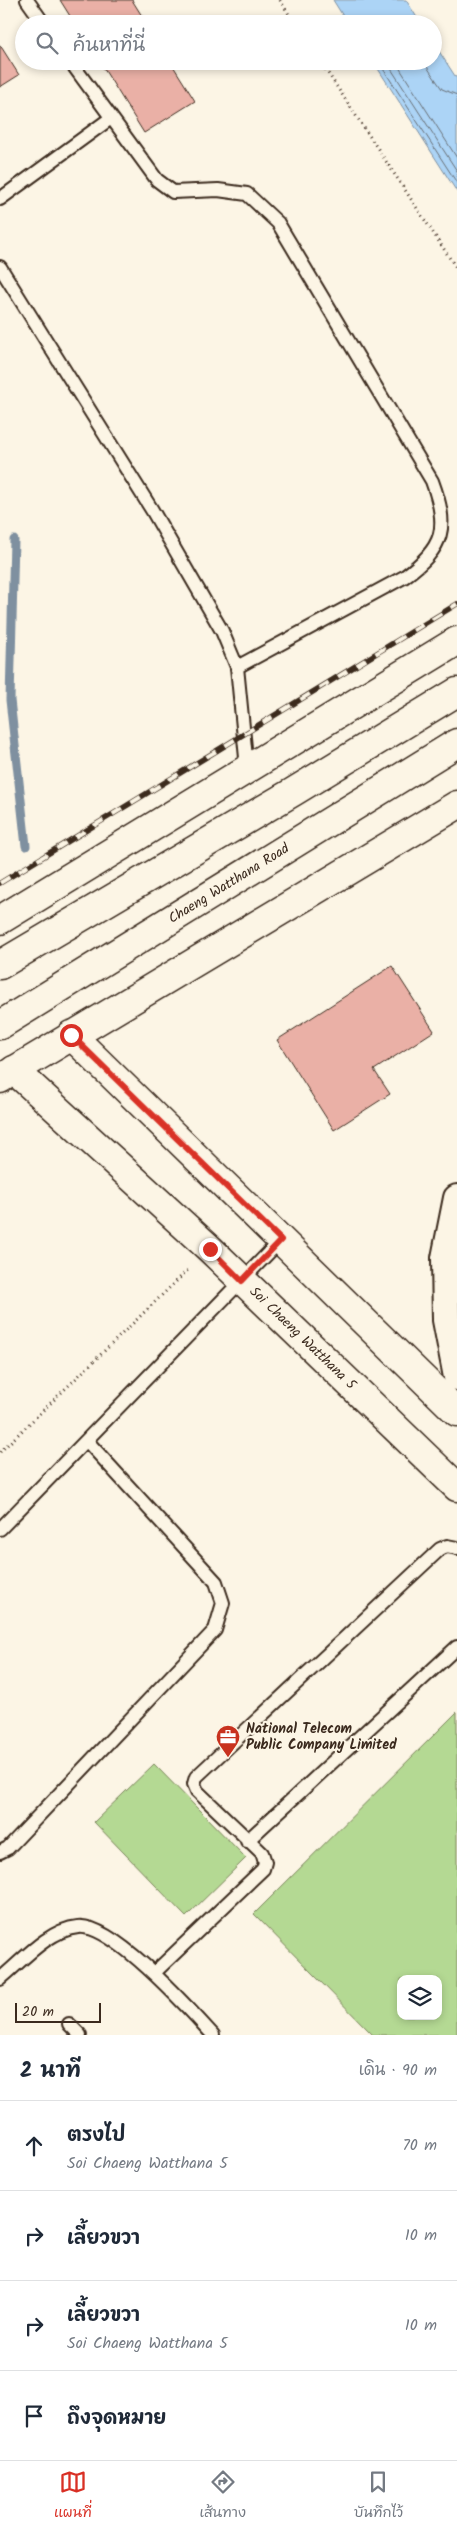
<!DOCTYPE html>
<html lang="th">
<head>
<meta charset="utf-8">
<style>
  :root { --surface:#fff; --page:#f6f6f7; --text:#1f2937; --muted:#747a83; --line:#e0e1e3; --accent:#d93025 }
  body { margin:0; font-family:Kalam,"Playpen Sans Thai",sans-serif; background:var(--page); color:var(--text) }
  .controls { position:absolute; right:15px; bottom:15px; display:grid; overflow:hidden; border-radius:10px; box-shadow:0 2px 8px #0003 }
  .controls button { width:45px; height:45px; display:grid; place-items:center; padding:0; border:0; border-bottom:1px solid var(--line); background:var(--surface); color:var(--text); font:25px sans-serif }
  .scale { position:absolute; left:15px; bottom:12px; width:86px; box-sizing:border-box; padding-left:5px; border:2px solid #3b2a1e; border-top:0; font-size:14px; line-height:18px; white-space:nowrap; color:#3b2a1e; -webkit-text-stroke:4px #fcf5e5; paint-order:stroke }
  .stop { position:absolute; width:15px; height:15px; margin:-11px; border:4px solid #d93025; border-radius:50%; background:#fff }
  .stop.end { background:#d93025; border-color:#fff; box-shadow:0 1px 5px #0008 }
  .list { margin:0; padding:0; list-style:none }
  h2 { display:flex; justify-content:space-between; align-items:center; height:65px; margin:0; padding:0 20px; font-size:21px }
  h2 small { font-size:16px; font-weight:400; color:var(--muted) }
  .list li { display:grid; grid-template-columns:32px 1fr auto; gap:15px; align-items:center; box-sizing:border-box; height:90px; padding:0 20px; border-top:1px solid var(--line) }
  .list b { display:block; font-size:19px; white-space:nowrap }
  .list p { margin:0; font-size:16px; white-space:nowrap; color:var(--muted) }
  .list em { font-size:16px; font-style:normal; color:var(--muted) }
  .icon { flex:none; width:28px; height:28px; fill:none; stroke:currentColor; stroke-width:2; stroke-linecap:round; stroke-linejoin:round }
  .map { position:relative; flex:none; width:457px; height:2035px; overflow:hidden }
  .search { position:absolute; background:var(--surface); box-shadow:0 2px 8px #0003; left:15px; right:15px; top:15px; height:55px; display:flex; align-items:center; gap:12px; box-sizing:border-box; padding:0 18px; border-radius:28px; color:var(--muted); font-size:19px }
  .sheet { height:425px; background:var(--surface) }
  nav { display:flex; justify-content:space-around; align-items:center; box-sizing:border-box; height:70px; border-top:1px solid var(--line); background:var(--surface); font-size:14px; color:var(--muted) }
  nav a { display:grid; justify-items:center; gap:2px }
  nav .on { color:var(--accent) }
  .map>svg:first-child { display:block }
  .green { fill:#b4d993; stroke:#788258; fill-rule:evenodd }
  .water { fill:#acd4f6; stroke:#7f90a0 }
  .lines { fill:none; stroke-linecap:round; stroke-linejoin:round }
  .shore { stroke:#686e74; stroke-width:1 }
  .stream { stroke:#7f90a0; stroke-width:9 }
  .building { fill:#eab0a6; stroke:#3b2a1e }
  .service-casing { stroke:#3b2a1e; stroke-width:16 }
  .minor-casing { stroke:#3b2a1e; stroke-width:30 }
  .tertiary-casing { stroke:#3b2a1e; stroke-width:31 }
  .primary-casing { stroke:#3b2a1e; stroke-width:31 }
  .path { stroke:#3b2a1e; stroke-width:3; stroke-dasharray:1 4; stroke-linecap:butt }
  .service { stroke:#fcf5e5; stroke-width:12 }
  .minor { stroke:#fcf5e5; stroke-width:26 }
  .tertiary { stroke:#fcf5e5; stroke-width:28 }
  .primary { stroke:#fcf5e5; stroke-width:28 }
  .rail-casing { stroke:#3b2a1e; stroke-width:5.5 }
  .rail { stroke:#fcf5e5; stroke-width:4; stroke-dasharray:11; stroke-linecap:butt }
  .route { stroke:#d93025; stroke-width:6 }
  .labels { text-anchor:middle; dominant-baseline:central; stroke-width:4; stroke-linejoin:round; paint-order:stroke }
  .street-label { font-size:14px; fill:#3b2a1e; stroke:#fcf5e5 }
  .poi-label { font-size:14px; font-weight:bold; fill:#3b2a1e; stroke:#fcf5e5; text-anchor:start }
</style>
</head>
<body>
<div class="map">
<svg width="457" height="2035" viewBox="0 0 457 2035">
  <rect width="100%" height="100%" fill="#fcf5e5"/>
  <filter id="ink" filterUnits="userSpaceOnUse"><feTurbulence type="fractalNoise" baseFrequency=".02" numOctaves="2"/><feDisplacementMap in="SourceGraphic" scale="10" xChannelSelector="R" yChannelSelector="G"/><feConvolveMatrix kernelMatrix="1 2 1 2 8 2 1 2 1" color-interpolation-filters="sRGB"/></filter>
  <g filter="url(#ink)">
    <g class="green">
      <path d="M457,1712V2035H373L254,1914ZM401,1979H438V2016H401Z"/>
      <polygon points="154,1764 246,1858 186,1917 94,1822"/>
    </g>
    <g class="water">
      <polygon points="333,0 406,0 421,24 348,24"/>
      <polygon points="433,42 457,79 457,192 373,61 433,61"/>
    </g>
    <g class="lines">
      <g class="shore">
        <polyline points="378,61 457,183"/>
        <polyline points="386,61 457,171"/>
        <polyline points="395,61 457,158"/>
        <polyline points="423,61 442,89 457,95"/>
      </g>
      <polyline class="stream" points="14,540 10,700 26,846"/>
    </g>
    <g class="building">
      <polygon points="60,0 132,0 147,24 75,24"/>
      <polygon points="0,45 19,75 0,87"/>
      <polygon points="99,61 170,61 195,101 144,133"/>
      <polygon points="392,966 434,1031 374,1070 390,1094 334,1130 277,1040"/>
    </g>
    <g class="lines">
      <defs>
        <g id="service">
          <polyline points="27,0 44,24"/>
          <path d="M70,61L157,180L173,192L218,190L247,194L278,223L432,481C449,527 445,547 404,577L237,667"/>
          <polyline points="0,199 111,118"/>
          <polyline points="0,267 152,510 222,631 237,667 247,768"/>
          <polyline points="0,1529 281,1240"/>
          <polyline points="247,1841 457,1647"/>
          <polyline points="0,1852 8,1848 215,1630 223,1603 216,1582 87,1441"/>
          <polyline points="154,1973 263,1869 265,1862 262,1853 197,1791 194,1784 196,1777 440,1549 447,1546 457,1548"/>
          <path d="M0,1979C22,1961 48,1930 78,1927C113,1923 190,2010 213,2035"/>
          <polyline points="69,2024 80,2035"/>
        </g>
        <polyline id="minor" points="457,1198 445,1258 446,1320 457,1377"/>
        <g id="tertiary">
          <polyline points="71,1035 457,1412"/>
          <path id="s1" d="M14,1070L210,1249L457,1487"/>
        </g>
        <g id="primary">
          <polyline points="0,920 457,641"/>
          <polyline points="0,965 293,792 457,692"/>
          <path id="s2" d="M0,1025L457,743"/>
          <polyline points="0,1079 457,805"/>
        </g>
      </defs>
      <use href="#service" class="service-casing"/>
      <use href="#minor" class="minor-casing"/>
      <use href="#tertiary" class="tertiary-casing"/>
      <use href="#primary" class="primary-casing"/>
      <g class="path">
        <polyline points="280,0 295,24"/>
        <polyline points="320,61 457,269"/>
        <polyline points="0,1452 190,1268"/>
      </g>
      <use href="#service" class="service"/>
      <use href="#minor" class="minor"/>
      <use href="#tertiary" class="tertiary"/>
      <use href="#primary" class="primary"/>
      <defs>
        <polyline id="rail" points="0,883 457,604"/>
      </defs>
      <use href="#rail" class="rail-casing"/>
      <use href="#rail" class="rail"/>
    </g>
  </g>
  <g class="lines" filter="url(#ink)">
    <polyline class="route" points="71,1035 281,1240 242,1281 210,1249"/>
  </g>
  <defs>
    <symbol id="office-pin" viewBox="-11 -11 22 30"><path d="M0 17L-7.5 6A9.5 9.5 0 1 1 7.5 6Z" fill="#c8321e" stroke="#fcf5e5"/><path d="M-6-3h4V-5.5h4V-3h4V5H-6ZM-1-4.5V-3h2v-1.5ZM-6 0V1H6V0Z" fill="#fff"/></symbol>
  </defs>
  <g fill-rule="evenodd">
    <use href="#office-pin" x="214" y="1723" width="28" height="38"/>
  </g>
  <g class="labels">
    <g class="street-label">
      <text stroke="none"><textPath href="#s2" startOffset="269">Chaeng Watthana Road</textPath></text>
      <text stroke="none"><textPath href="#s1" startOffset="394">Soi Chaeng Watthana 5</textPath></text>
    </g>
    <g class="poi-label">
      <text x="246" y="1729">National Telecom<tspan x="246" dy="16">Public Company Limited</tspan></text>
    </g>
  </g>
</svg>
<div class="controls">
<button><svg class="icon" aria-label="layers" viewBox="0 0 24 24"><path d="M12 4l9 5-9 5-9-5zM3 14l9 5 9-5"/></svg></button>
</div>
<div class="scale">20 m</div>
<div class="stop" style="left:71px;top:1035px"></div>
<div class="stop end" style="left:210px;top:1249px"></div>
<div class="search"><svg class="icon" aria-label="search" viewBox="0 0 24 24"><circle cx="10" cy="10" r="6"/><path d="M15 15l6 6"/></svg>ค้นหาที่นี่</div>
</div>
<section class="sheet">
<h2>2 นาที<small>เดิน · 90 m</small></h2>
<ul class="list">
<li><svg class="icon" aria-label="ahead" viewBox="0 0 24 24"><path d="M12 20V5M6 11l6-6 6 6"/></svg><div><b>ตรงไป</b><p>Soi Chaeng Watthana 5</p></div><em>70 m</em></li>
<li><svg class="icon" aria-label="right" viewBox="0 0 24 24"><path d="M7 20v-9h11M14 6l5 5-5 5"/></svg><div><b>เลี้ยวขวา</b></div><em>10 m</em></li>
<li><svg class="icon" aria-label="right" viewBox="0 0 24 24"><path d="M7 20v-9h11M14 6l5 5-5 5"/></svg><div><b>เลี้ยวขวา</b><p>Soi Chaeng Watthana 5</p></div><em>10 m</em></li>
<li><svg class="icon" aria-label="arrive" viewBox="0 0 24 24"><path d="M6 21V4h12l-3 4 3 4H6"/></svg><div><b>ถึงจุดหมาย</b></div></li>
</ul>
</section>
<nav>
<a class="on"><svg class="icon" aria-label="map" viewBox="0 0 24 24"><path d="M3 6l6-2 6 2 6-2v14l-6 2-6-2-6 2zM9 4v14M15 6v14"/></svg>แผนที่</a>
<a><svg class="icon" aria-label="directions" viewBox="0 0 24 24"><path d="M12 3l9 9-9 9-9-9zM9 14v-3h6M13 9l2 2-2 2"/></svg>เส้นทาง</a>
<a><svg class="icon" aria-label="saved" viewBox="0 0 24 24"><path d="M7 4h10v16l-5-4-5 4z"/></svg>บันทึกไว้</a>
</nav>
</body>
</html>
